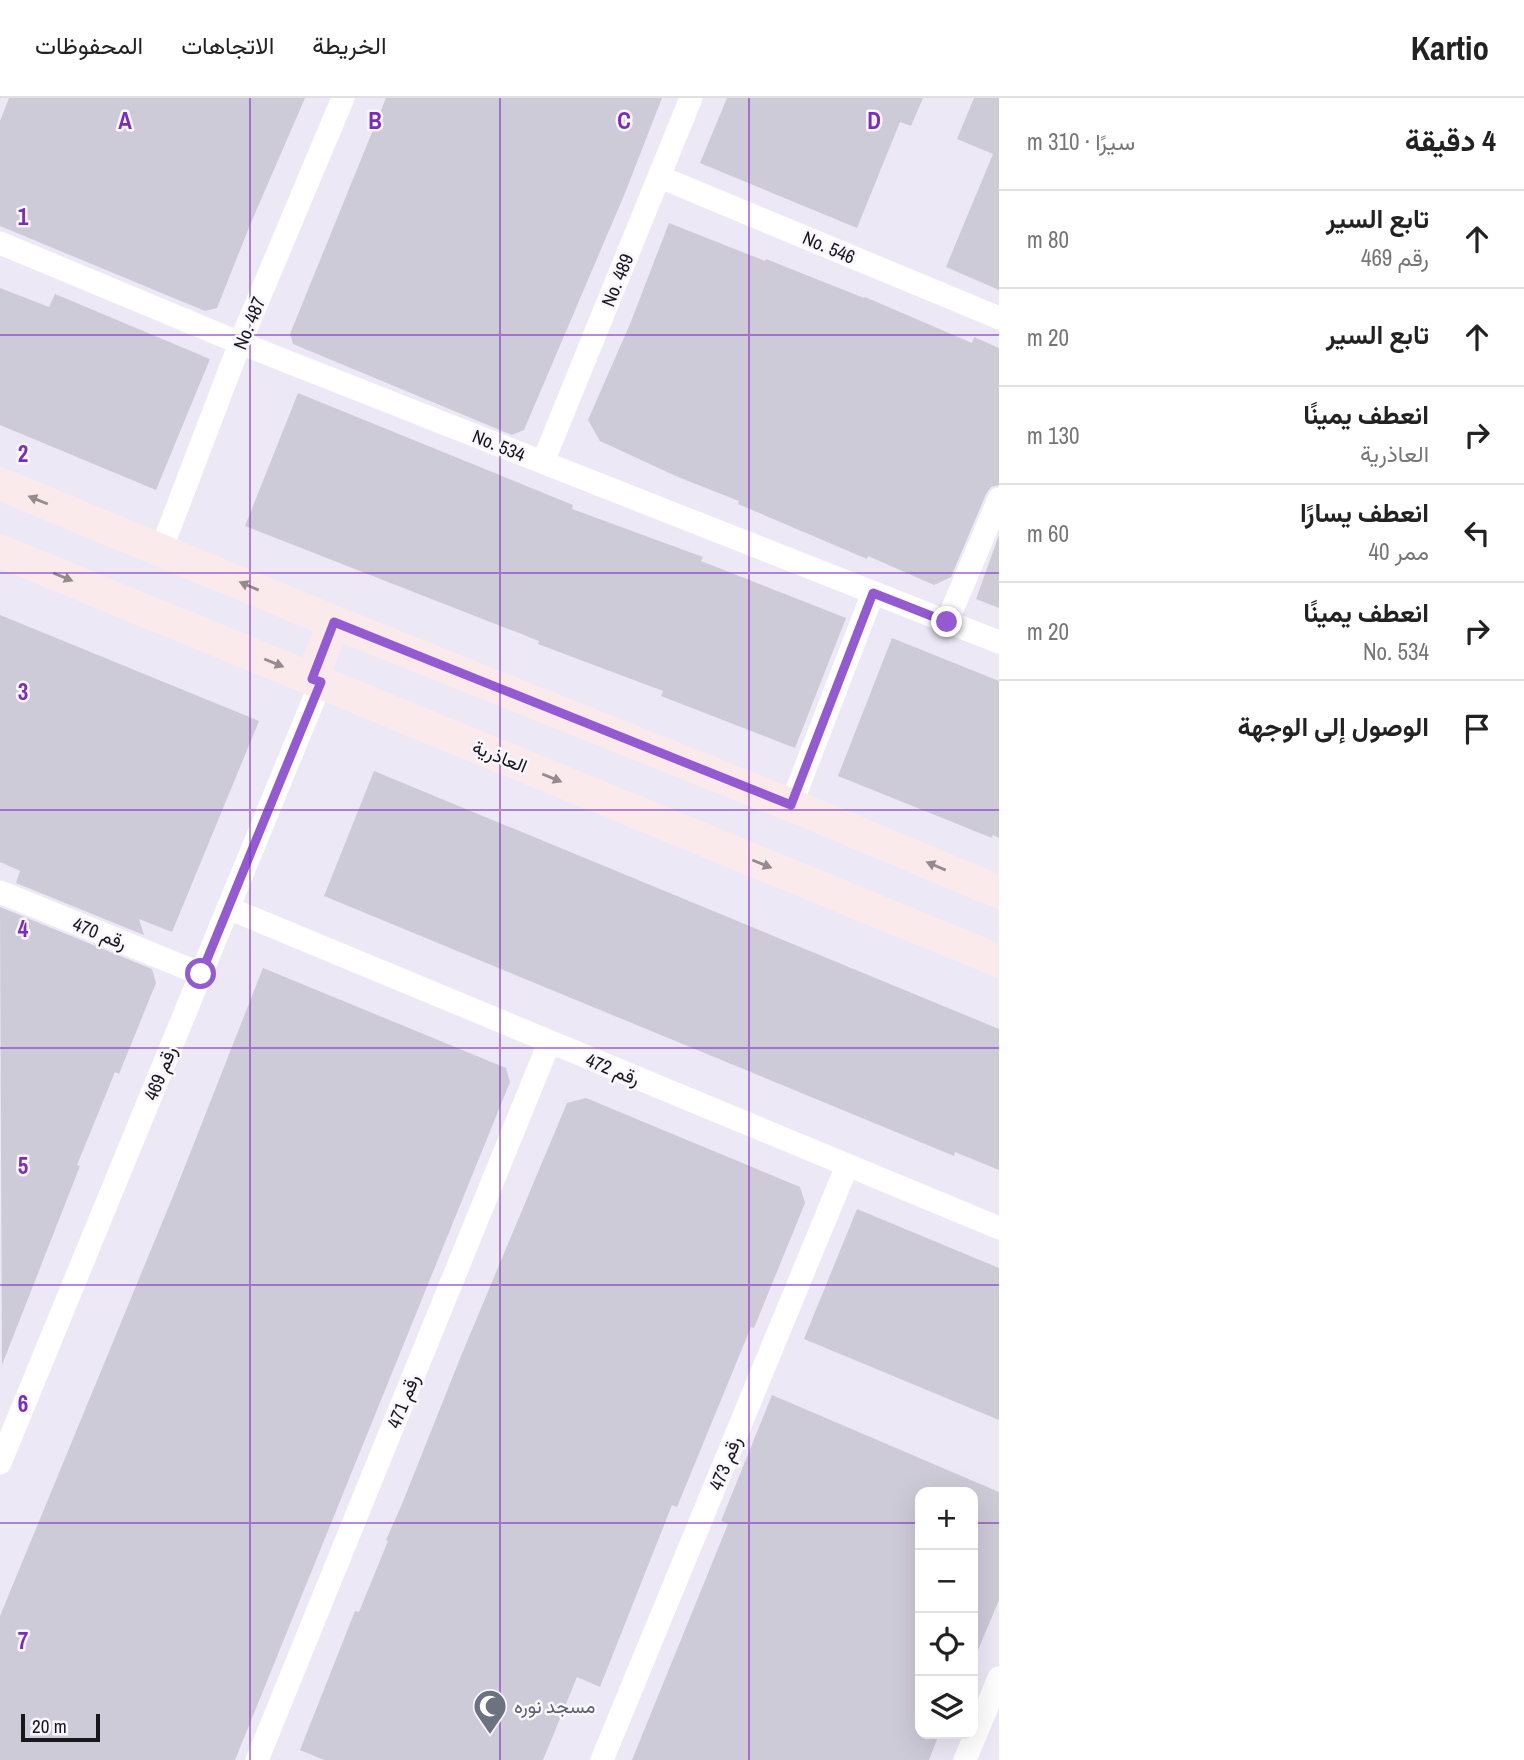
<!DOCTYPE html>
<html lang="ar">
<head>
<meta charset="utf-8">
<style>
  :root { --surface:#fff; --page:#f2f2f2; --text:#222; --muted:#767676; --line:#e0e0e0 }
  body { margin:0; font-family:"Archivo Narrow",Vazirmatn,sans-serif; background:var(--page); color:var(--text); direction:rtl }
  .controls { position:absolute; right:21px; bottom:21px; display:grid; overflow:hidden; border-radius:14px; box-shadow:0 7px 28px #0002 }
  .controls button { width:63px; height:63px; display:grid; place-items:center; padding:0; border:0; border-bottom:2px solid var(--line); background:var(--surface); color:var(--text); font:35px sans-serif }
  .scale { position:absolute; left:21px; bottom:18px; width:79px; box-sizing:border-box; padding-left:7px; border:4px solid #18171b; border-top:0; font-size:19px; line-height:24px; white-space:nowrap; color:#18171b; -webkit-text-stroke:5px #f9f6ff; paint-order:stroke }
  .stop { position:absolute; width:21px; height:21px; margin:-16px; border:5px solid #935ad2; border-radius:50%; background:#fff }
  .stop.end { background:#935ad2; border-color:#fff; box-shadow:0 2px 7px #0008 }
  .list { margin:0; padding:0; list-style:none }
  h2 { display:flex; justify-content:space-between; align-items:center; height:91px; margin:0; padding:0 28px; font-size:30px }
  h2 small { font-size:23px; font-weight:400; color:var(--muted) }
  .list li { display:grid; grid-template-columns:46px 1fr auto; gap:21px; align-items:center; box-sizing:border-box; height:98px; padding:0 28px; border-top:2px solid var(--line) }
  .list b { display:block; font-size:26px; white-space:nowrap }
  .list p { margin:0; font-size:23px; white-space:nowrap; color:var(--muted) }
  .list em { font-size:23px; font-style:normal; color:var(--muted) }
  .icon { flex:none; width:38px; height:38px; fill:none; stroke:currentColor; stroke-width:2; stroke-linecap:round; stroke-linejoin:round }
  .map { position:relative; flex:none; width:999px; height:1662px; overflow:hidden; direction:ltr }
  header { display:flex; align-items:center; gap:42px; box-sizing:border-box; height:98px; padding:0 35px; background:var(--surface); border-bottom:2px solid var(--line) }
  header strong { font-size:33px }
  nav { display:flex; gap:38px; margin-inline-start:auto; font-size:24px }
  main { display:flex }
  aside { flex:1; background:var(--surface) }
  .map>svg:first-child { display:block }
  .building { fill:#cecbd8 }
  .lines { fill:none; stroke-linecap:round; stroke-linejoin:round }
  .street { stroke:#fff; stroke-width:23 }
  .secondary { stroke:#fbeaec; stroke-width:33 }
  .oneway { fill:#958b8e }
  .route { stroke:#935ad2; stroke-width:9 }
  .grid { fill:none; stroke:#7b2cbf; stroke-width:2; stroke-opacity:0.55 }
  .labels { text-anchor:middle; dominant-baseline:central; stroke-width:5; stroke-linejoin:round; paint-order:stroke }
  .street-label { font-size:19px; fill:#18171b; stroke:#f9f6ff }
  .worship-label { font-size:19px; fill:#5b616d; stroke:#f9f6ff; text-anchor:start }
  .grid-label { font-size:23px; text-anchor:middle; font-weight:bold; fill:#7b2cbf; stroke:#f9f6ff; stroke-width:5; stroke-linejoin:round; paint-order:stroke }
</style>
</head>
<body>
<header>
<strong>Kartio</strong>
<nav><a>الخريطة</a><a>الاتجاهات</a><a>المحفوظات</a></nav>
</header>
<main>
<aside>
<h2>4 دقيقة<small>سيرًا · 310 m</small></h2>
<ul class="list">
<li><svg class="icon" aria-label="ahead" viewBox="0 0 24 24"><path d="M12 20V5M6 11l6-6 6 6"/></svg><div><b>تابع السير</b><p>رقم 469</p></div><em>80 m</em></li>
<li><svg class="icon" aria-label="ahead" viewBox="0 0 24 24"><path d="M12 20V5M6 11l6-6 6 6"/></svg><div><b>تابع السير</b></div><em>20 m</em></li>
<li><svg class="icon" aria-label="right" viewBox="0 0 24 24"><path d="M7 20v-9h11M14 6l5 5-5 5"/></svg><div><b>انعطف يمينًا</b><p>العاذرية</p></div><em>130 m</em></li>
<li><svg class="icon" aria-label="left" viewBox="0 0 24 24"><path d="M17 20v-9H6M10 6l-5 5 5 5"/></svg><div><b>انعطف يسارًا</b><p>ممر 40</p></div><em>60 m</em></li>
<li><svg class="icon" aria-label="right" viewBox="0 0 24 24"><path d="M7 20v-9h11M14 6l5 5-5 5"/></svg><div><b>انعطف يمينًا</b><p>No. 534</p></div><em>20 m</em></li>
<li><svg class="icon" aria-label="arrive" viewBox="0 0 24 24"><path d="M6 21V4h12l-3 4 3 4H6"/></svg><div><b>الوصول إلى الوجهة</b></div></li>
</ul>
</aside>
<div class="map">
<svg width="999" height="1662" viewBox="0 0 999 1662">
  <rect width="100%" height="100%" fill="#ece8f6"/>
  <g class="building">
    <polygon points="9,0 305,0 250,127 217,210 205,213 0,128 0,23"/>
    <polygon points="386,0 662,0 625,95 524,332 512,337 293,246 290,236"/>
    <polygon points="727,0 923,0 911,28 900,24 857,130 700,65"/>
    <polygon points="974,0 999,0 999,192 946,169 993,56 957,41"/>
    <polygon points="669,125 765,163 766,161 864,200 865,199 972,245 974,239 999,250 999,387 991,389 986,396 951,479 934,487 868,458 867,461 738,406 739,403 678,379 600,343 588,322 630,226"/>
    <polygon points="0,190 49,209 55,196 210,261 156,392 0,327"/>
    <polygon points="298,295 573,407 572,411 703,459 701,463 846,520 795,650 661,598 663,593 538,546 539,543 245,428"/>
    <polygon points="999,437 999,510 976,501"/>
    <polygon points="0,517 259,623 172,834 139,821 144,837 16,785 20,773 0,764"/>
    <polygon points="892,540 999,583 999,740 993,737 992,740 838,678"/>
    <polygon points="374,673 999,931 999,1072 955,1054 954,1058 324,798"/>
    <polygon points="0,809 152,871 156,885 119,976 115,974 77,1067 80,1068 2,1267"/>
    <polygon points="263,870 506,970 510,984 235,1662 0,1662 0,1518 176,1091"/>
    <polygon points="586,1000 800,1089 805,1105 754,1230 751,1229 677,1409 672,1407 600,1589 577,1579 543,1662 324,1662 300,1652 355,1513 359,1514 388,1443 386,1442 402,1406 461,1258 567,1005"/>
    <polygon points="857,1111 999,1170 999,1322 804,1241"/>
    <polygon points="772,1297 999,1394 999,1502 973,1564 973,1394 920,1394 920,1636 939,1636 929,1662 632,1662 728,1426 721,1423"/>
  </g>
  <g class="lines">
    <g class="street">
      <polyline points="660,79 999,220"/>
      <polyline points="0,145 240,245 999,544"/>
      <polyline points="543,364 691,0"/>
      <polyline points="161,452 240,245 343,0"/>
      <polyline points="947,524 999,401"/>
      <polyline points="791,707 873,495"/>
      <polyline points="0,794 201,876"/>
      <polyline points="228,810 999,1130"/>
      <polyline points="0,1365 321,584"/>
      <polyline points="257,1662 549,945"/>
      <polyline points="602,1662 847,1068"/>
      <polyline points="965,1662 999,1580"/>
    </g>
    <g class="secondary">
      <polyline points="0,386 334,524 791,707 999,794"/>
      <polyline points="0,453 999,863"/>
      <polyline points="312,581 334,524"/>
    </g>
  </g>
  <defs><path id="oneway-solid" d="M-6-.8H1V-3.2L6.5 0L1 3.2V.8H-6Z" transform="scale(1.75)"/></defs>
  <g class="oneway">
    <use href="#oneway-solid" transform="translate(38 402) rotate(-158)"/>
    <use href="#oneway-solid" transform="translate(63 479) rotate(22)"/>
    <use href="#oneway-solid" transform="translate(249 488) rotate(-157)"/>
    <use href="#oneway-solid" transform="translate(274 565) rotate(22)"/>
    <use href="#oneway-solid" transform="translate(552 680) rotate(22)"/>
    <use href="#oneway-solid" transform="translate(762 766) rotate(22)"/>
    <use href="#oneway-solid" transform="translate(936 768) rotate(-157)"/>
  </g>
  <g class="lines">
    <polyline class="route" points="201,876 321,584 312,581 334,524 791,707 873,495 947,524"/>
  </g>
  <path class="grid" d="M250,0V1662M500,0V1662M749,0V1662M0,237H999M0,475H999M0,712H999M0,950H999M0,1187H999M0,1425H920M973,1425H999"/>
  <defs>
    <symbol id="mosque-pin" viewBox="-11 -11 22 30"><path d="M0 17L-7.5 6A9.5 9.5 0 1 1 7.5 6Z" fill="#6b7280" stroke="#f9f6ff"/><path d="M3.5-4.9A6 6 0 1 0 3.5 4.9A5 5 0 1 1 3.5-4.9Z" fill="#fff"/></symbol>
  </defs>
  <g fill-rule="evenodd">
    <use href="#mosque-pin" x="471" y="1589" width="38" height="52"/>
  </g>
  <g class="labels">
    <g class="street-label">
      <text transform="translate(829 149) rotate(23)">No. 546</text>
      <text transform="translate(617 182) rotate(-68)">No. 489</text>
      <text transform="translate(249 225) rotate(-68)">No. 487</text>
      <text transform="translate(499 347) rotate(22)">No. 534</text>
      <text transform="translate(500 658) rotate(22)">العاذرية</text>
      <text transform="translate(100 835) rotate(22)">رقم 470</text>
      <text transform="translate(613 971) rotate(22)">رقم 472</text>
      <text transform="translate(160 975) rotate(-68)">رقم 469</text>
      <text transform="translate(403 1303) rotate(-68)">رقم 471</text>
      <text transform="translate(725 1365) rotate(-68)">رقم 473</text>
    </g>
    <g class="worship-label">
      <text x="514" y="1608">مسجد نوره</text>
    </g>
  </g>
  <g class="grid-label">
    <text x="125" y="31">A</text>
    <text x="375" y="31">B</text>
    <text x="624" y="31">C</text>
    <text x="874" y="31">D</text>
    <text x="23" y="127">1</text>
    <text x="23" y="364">2</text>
    <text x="23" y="602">3</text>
    <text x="23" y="839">4</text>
    <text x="23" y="1076">5</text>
    <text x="23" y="1314">6</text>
    <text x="23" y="1551">7</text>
  </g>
</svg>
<div class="controls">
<button>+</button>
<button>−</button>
<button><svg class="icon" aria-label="locate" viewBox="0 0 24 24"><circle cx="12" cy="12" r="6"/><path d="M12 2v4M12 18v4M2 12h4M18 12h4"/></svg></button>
<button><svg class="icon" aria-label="layers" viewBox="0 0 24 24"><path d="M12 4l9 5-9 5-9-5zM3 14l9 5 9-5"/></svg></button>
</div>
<div class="scale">20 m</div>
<div class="stop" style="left:201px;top:876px"></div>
<div class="stop end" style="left:947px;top:524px"></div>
</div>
</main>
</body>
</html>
